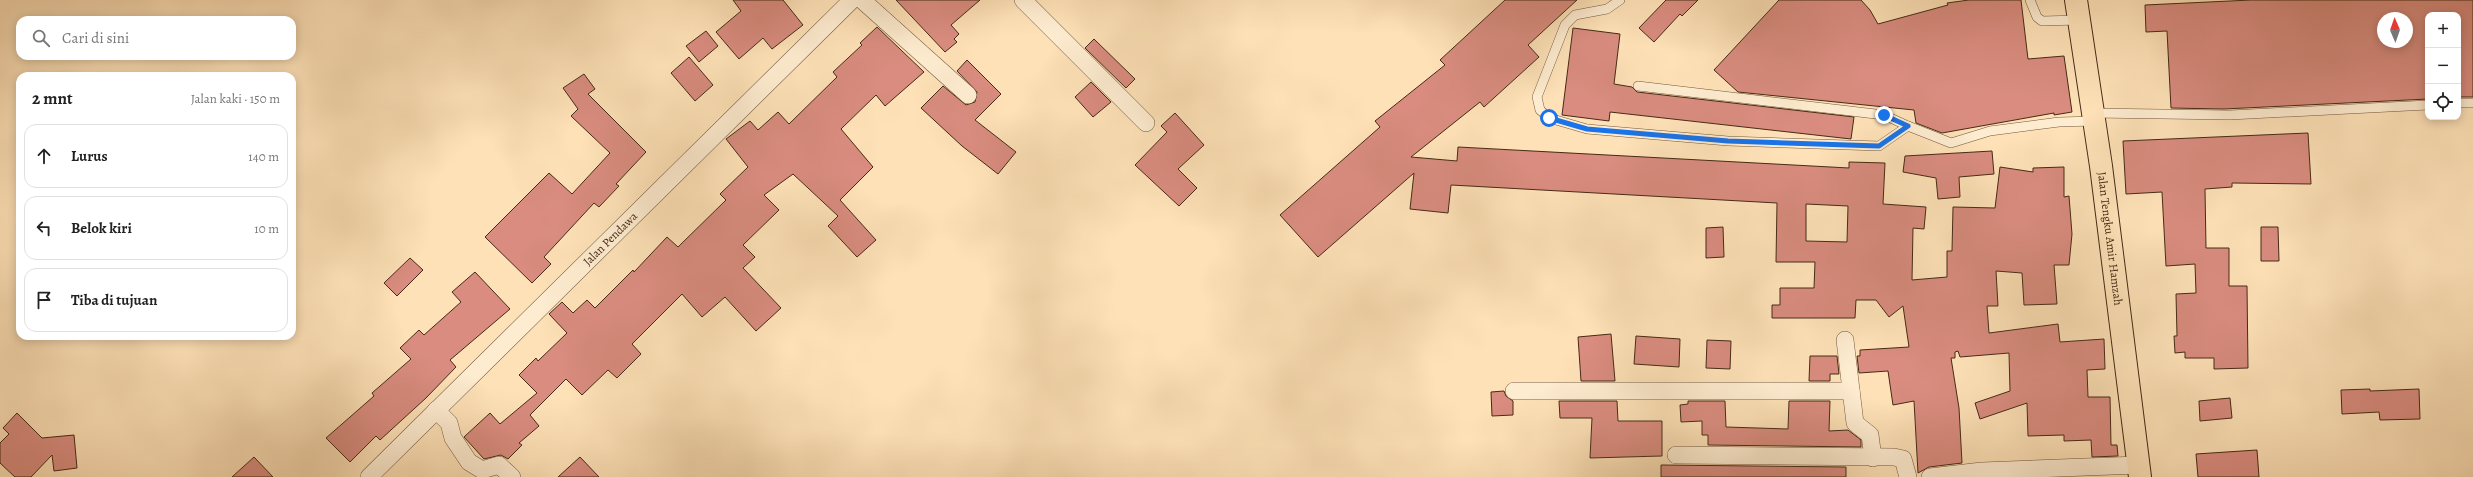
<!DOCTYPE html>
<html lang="id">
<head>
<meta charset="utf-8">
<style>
  :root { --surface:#fff; --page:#f6f6f6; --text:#222; --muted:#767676; --line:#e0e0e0 }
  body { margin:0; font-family:Alegreya,serif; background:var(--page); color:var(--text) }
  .controls { position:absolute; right:12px; top:12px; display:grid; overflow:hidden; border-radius:8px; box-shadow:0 2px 10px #0003 }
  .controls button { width:36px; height:36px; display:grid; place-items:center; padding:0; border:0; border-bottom:1px solid var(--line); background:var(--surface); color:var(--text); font:20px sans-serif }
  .compass { position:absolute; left:2377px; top:12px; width:36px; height:36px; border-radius:50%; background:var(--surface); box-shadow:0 2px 10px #0003; rotate:358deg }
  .stop { position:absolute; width:12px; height:12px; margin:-9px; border:3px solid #1a73e8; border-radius:50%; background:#fff }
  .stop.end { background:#1a73e8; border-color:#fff; box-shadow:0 1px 4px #0008 }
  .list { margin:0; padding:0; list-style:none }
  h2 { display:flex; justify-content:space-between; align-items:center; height:52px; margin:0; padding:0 16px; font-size:17px }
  h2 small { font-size:13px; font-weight:400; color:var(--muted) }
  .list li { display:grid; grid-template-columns:26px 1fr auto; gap:12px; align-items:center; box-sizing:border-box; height:64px; margin:0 8px 8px; padding:0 8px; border:1px solid var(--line); border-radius:12px }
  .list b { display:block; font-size:15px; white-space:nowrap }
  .list em { font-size:13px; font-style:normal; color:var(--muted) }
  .icon { flex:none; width:22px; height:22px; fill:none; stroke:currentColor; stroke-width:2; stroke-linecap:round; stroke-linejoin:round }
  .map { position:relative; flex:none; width:2473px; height:477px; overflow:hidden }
  .search { position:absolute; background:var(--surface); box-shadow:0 2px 10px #0003; left:16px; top:16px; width:280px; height:44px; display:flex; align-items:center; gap:10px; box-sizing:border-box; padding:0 14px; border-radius:12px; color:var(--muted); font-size:15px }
  .panel { position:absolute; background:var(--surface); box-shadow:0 2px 10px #0003; left:16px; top:72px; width:280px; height:268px; border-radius:12px }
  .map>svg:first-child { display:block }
  .building { fill:#d98c7f; stroke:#462a16; fill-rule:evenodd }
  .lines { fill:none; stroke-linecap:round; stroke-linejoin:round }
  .lane-casing { stroke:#74583e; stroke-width:10 }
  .street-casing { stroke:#74583e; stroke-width:18 }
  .highway-casing { stroke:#462a16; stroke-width:24 }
  .lane { stroke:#feecd0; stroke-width:9 }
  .street { stroke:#feecd0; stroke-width:17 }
  .highway { stroke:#fee1b7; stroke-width:22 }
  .route { stroke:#1a73e8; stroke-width:5 }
  .labels { text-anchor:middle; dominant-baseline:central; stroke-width:3.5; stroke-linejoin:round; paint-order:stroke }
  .street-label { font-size:12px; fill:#462a16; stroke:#feecd0 }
</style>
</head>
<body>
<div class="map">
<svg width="2473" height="477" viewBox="0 0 2473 477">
  <rect width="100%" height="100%" fill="#fee1b7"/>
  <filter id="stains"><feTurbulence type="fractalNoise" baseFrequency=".005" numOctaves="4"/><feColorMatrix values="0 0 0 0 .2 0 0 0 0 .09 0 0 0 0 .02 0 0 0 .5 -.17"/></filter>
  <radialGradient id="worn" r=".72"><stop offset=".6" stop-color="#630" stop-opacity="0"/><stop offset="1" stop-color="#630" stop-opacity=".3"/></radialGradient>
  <g class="building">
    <polygon points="733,0 783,0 803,25 772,49 763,38 739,59 716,32 741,11"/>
    <polygon points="896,0 980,0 951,25 959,34 954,39 957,42 945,52"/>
    <path d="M1505,0H1577L1528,45L1539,57L1484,107L1480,102L1411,157L1457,161L1458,147L1849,168V162L1885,163L1883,204L1926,207L1924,229L1913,228L1912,280L1947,277V251H1952L1953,207L1995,208L2000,167L2033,172V168L2064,167V197L2069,196L2072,234L2069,265H2054L2057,304L2024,305L2022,273L1996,271L1998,306H1987L1989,333L2058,324L2060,342L2104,339L2105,369L2087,370L2088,397H2110L2111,445H2117L2118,456L2092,457L2091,440L2064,441V435L2028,436L2027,403L1980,419L1975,403L2010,391L2009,353L1960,357L1958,351L1955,352V358H1951L1959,408L1962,463L1929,467L1918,473L1914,401L1893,405L1888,371L1859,373L1857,356H1860V350L1909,347L1903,306L1889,317L1876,300H1856L1855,318H1772V305H1780V288H1814L1815,262H1776L1777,203L1451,185L1448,213L1410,209L1414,173L1318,257L1280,215L1380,127L1375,121L1445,65L1440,60ZM1806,204L1848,206L1847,242L1806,241Z"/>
    <polygon points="1666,0 1698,0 1682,16 1680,14 1654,42 1639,28"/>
    <polygon points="1779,0 1861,0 1870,10 1878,24 1948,5 1947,3 1969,0 2021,0 2028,59 2064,56 2072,112 2054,115 2054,113 1942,133 1916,123 1914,110 1738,92 1714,70"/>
    <path d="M2251,0H2473V97H2458V15H2428V99L2224,109L2171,108L2167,31L2146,32L2145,5ZM2383,18H2407V42H2383Z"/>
    <polygon points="877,27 924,72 885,106 876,95 841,129 873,167 840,200 876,240 857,257 828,226 838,216 793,174 764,195 779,210 743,245 755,257 743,268 781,308 756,331 725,297 702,317 682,294 632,344 641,354 617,378 608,370 582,395 566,379 530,415 539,426 519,443 522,445 508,459 501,455 484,459 464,437 490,413 500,424 537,393 519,375 536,358 538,361 567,333 549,314 562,302 573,313 587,300 595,308 633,270 634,272 667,237 678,247 726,200 720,194 748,167 726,139 750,121 758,130 778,112 789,124 837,77 833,72 862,45 860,43"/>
    <polygon points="1573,28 1620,34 1614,84 1632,87 1637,92 1854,117 1851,139 1610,112 1609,121 1562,115"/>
    <polygon points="706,31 718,46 699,62 686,46"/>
    <polygon points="1094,39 1135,79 1126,88 1085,48"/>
    <polygon points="689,57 713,85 695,101 671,73"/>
    <polygon points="967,60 1001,94 975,120 1016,152 998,174 962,146 921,108 943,86 966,105 975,102 977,92 957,71"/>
    <polygon points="584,74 595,89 588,94 646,152 616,184 619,186 599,207 594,203 544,257 551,264 532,283 485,237 549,173 572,194 610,153 571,116 578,109 563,88"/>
    <polygon points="1091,82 1111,102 1093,117 1075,97"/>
    <polygon points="1175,113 1204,145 1178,169 1197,188 1179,206 1135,165 1167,132 1161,126"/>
    <polygon points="2308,133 2311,184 2232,183 2232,187 2205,189 2206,248 2229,248 2229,286 2247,286 2248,368 2214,369 2214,358 2185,358 2185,352 2175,353 2174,336 2177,336 2176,294 2196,293 2195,264 2166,266 2162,192 2126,194 2123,141"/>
    <polygon points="1992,151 1994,174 1959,177 1960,197 1938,199 1936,178 1903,172 1905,156"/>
    <polygon points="1723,227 1724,257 1706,258 1706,228"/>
    <polygon points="2261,227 2278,227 2279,261 2261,261"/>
    <polygon points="410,258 423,270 397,296 384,283"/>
    <polygon points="475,272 510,309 450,360 456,367 426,398 380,440 376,436 350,462 326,438 374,396 372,393 411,359 400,348 419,330 424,335 461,302 452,292"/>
    <polygon points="1611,334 1615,381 1581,381 1578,337"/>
    <polygon points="1636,336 1680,339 1679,367 1634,364"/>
    <polygon points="1707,340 1731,341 1730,369 1706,368"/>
    <polygon points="1810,356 1837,356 1839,374 1830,374 1830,381 1809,381"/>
    <polygon points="2370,389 2370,391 2419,389 2420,419 2380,420 2379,412 2342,414 2341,390"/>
    <polygon points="1504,391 1506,396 1513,401 1513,415 1492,416 1491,392"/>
    <polygon points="2230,398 2232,418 2200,421 2199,401"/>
    <polygon points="1559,401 1617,401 1618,421 1662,421 1662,456 1590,458 1592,418 1560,418"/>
    <polygon points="1688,401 1725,401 1726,427 1788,429 1789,401 1830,401 1829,431 1848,430 1861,440 1861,447 1708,445 1708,435 1702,435 1702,421 1681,422 1680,405 1688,404"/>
    <polygon points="17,413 42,438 74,435 77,468 54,471 52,455 31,477 15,477 0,463 0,443 9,434 3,428"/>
    <polygon points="2257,450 2259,477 2198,477 2196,454"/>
    <polygon points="254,457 273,477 232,477"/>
    <polygon points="580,457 599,477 558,477"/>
    <polygon points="1661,465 1846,467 1846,477 1661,477"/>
  </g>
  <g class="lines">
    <defs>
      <g id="lane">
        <polyline points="1620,0 1607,9 1575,15 1565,25 1537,97 1540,110 1549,118 1587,129 1622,132 1728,141 1879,146 1908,126 1951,143 1990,131 2059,122 2094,121"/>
        <polyline points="2030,0 2037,17 2042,21 2079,20"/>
        <polyline points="1638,86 1884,115 1908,126"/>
        <polyline points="2458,103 2473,103"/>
        <polyline points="2093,113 2230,115 2428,105"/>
      </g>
      <g id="street">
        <polyline points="862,0 968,95"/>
        <polyline points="1023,0 1146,123"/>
        <polyline points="1845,340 1855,423 1870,435 1873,458"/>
        <polyline points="1514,391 1851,391"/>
        <polyline points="436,410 449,423 453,438 469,462 482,470 499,465 512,477"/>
        <polyline points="1676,455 1894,457 1903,459 1908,477"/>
        <path id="s1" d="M369,477L852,0"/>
        <polyline points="1930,477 1982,471 2138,465"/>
      </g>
      <g id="highway">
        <path id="s2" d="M2076,0L2101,166L2140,477"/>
      </g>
    </defs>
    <use href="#lane" class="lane-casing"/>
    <use href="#street" class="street-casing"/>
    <use href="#highway" class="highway-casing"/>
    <use href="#lane" class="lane"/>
    <use href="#street" class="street"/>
    <use href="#highway" class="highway"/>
  </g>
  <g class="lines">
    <polyline class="route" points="1549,118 1587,129 1622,132 1728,141 1879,146 1908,126 1884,115"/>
  </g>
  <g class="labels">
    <g class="street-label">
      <text stroke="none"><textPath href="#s1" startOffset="339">Jalan Pendawa</textPath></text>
      <text stroke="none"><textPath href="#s2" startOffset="241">Jalan Tengku Amir Hamzah</textPath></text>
    </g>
  </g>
  <rect width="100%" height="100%" filter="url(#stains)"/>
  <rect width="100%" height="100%" fill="url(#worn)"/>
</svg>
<div class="controls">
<button>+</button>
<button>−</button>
<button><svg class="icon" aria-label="locate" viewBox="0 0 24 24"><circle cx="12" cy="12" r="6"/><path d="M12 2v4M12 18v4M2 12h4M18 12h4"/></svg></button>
</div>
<svg class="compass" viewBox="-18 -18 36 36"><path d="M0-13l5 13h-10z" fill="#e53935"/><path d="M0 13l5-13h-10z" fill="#767676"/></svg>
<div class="stop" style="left:1549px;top:118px"></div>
<div class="stop end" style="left:1884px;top:115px"></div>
<div class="search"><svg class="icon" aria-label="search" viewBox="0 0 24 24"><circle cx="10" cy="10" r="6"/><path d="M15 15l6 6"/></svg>Cari di sini</div>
<section class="panel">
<h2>2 mnt<small>Jalan kaki · 150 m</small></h2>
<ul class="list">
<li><svg class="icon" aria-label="ahead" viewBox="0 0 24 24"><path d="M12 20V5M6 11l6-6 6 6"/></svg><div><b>Lurus</b></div><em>140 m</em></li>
<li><svg class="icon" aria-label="left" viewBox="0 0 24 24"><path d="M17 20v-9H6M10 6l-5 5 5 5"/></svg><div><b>Belok kiri</b></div><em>10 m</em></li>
<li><svg class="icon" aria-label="arrive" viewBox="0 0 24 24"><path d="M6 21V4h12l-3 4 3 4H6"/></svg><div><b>Tiba di tujuan</b></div></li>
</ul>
</section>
</div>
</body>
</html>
